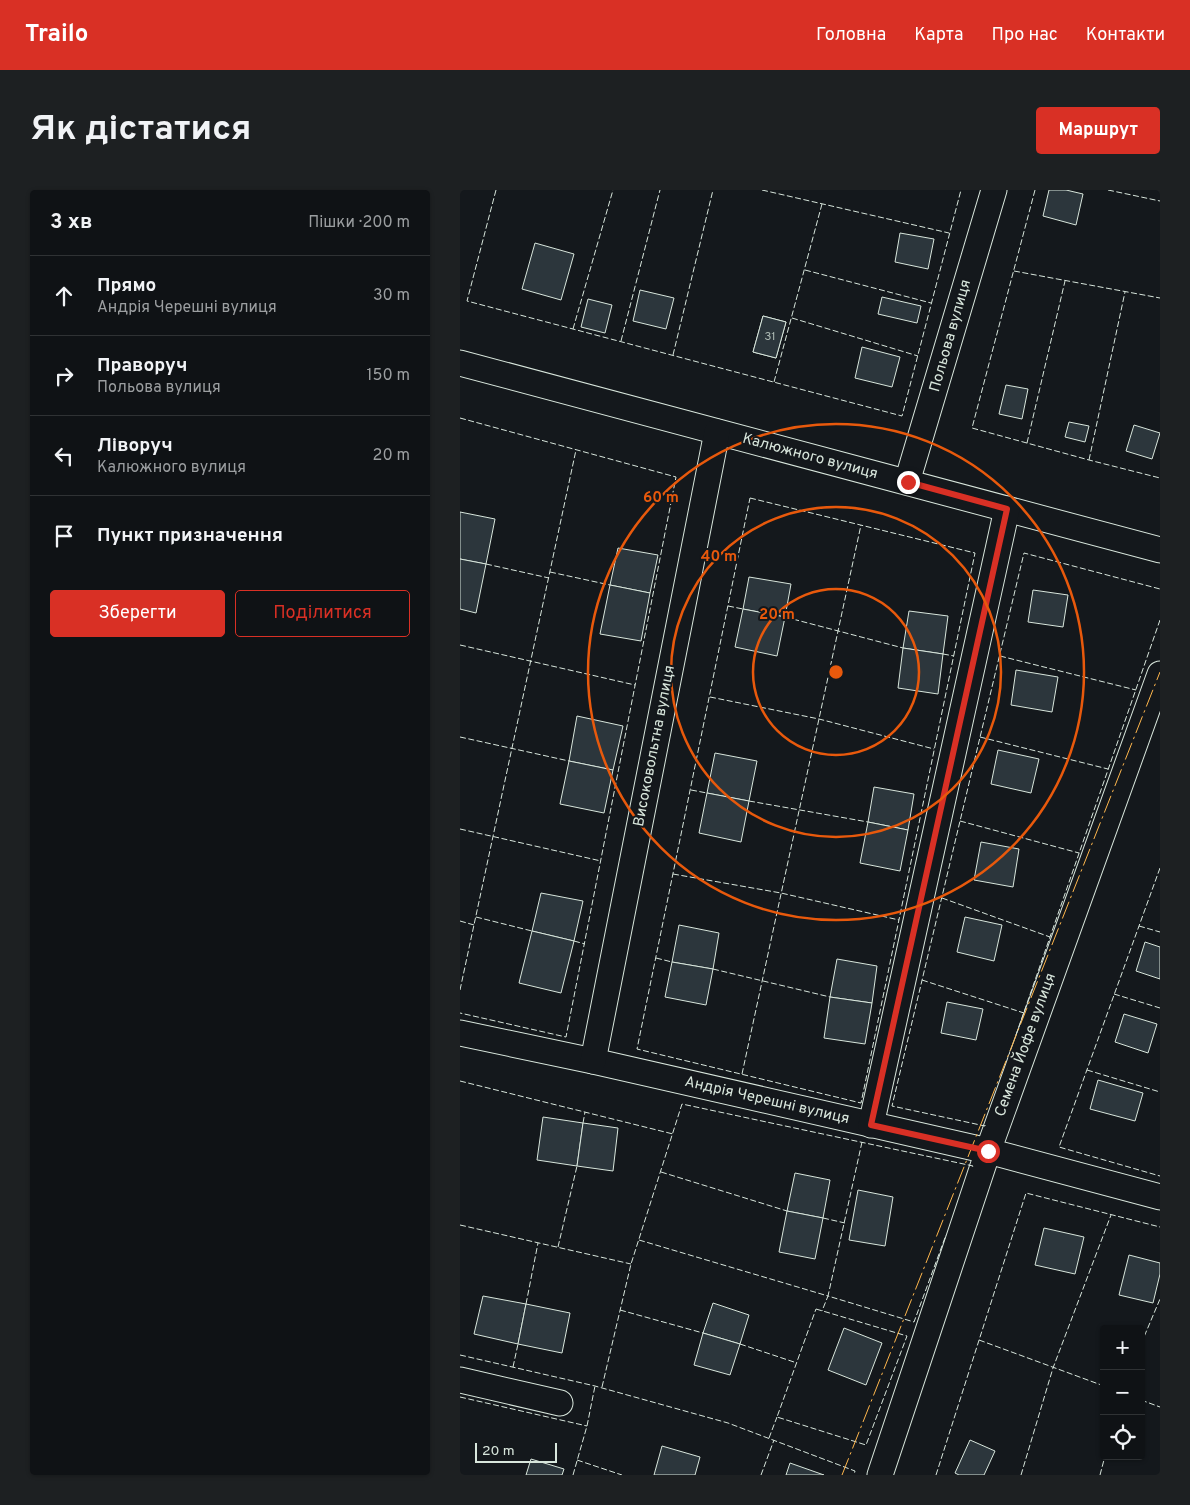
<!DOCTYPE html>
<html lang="uk">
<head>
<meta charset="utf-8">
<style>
  :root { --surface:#0f1215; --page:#1d2022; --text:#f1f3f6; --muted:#9b9ea0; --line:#2f3234; --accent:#d93025 }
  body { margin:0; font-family:Overpass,sans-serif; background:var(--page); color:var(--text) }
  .controls { position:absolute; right:15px; bottom:15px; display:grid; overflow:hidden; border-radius:5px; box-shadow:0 1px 4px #0004 }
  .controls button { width:45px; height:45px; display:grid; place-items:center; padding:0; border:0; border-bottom:1px solid var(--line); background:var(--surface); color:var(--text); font:25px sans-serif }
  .scale { position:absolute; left:15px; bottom:12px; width:82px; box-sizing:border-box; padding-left:5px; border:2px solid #d8e6dc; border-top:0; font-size:14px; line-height:18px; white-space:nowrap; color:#d8e6dc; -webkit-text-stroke:4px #14181c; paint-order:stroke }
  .stop { position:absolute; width:15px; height:15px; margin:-11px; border:4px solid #d93025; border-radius:50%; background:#fff }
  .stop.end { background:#d93025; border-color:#fff; box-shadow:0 1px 5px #0008 }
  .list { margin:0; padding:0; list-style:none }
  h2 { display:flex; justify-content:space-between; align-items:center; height:65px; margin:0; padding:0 20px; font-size:21px }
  h2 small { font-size:16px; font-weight:400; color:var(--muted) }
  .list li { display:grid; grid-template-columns:32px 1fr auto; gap:15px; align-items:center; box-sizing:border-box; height:80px; padding:0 20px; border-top:1px solid var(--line) }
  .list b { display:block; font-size:19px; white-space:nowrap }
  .list p { margin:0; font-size:16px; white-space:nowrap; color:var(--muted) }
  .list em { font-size:16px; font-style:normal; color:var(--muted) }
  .actions { display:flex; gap:10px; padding:15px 20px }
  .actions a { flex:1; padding:11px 0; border:1px solid var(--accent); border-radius:5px; text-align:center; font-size:18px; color:var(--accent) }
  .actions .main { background:var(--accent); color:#fff }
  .icon { flex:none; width:28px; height:28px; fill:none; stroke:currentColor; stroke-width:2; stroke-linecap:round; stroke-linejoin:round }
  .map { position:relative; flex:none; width:700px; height:1285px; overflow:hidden; border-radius:5px }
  header { display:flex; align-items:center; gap:30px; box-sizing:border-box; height:70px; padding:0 25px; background:var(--accent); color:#fff }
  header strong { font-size:24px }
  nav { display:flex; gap:28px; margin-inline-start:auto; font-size:18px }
  .intro { display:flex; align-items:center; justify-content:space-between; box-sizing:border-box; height:120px; padding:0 30px }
  h1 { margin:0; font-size:35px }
  .button { padding:12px 22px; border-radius:5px; background:var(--accent); color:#fff; font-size:18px; font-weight:700 }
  main { display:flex; gap:30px; padding:0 30px }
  aside { flex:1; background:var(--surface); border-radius:5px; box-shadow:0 1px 4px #0004 }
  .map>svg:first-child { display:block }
  .building { fill:#2c363c; stroke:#d8e6dc }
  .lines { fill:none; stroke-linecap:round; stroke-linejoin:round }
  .minor-casing { stroke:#d8e6dc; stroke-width:27 }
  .minor { stroke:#14181c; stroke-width:25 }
  .fence { stroke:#d8e6dc; stroke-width:1; stroke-dasharray:6 2.5; stroke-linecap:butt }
  .power { stroke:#ffb74d; stroke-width:1; stroke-dasharray:18 4 2.5 4; stroke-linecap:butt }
  .route { stroke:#d93025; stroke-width:6 }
  .ring { fill:none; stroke:#e8590c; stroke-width:2.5 }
  .labels { text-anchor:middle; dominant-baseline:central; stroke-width:4; stroke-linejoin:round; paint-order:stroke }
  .number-label { font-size:12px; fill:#adbab4 }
  .street-label { font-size:15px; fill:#d8e6dc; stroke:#14181c }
  .centre { fill:#e8590c; stroke:#14181c; stroke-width:2.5 }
  .ring-label { font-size:15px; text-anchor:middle; font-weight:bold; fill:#e8590c; stroke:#14181c; stroke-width:4; stroke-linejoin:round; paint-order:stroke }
</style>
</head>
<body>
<header>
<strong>Trailo</strong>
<nav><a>Головна</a><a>Карта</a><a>Про нас</a><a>Контакти</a></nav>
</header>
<div class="intro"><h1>Як дістатися</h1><a class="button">Маршрут</a></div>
<main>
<aside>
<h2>3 хв<small>Пішки · 200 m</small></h2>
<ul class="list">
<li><svg class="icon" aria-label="ahead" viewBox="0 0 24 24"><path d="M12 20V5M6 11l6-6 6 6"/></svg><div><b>Прямо</b><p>Андрія Черешні вулиця</p></div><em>30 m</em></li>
<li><svg class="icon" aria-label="right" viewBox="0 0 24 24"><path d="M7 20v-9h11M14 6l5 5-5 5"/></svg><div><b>Праворуч</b><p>Польова вулиця</p></div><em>150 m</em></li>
<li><svg class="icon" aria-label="left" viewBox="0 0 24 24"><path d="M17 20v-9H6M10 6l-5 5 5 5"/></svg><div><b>Ліворуч</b><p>Калюжного вулиця</p></div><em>20 m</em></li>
<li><svg class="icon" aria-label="arrive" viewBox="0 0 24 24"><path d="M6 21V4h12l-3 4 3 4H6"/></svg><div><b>Пункт призначення</b></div></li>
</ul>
<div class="actions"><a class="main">Зберегти</a><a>Поділитися</a></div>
</aside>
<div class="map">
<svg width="700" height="1285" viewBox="0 0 700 1285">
  <rect width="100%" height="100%" fill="#14181c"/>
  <g class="building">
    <polygon points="589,0 606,0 623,4 616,35 583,26"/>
    <polygon points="440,43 474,49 468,79 435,72"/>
    <polygon points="75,53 114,64 101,110 62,99"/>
    <polygon points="180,100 214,108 206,139 173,131"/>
    <polygon points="422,107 461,116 457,133 418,124"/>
    <polygon points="128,109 152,115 145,143 121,137"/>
    <polygon points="303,126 326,132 316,168 293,162"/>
    <polygon points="303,126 326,132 316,168 293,162"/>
    <polygon points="402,157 440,167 432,197 395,188"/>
    <polygon points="546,195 568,199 562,229 539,224"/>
    <polygon points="609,232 629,236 625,252 605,247"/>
    <polygon points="674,235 700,243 692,269 666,261"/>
    <polygon points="0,322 35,329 26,374 0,369"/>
    <polygon points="158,358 198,365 190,403 150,395"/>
    <polygon points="0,369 26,374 16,423 0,419"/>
    <polygon points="289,387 331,394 325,427 283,419"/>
    <polygon points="150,395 190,403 181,451 140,444"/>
    <polygon points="573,400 608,405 603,437 568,432"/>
    <polygon points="283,419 325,427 317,466 275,457"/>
    <polygon points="449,421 488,426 483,464 443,458"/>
    <polygon points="443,458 483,464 478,504 438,498"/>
    <polygon points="556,480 598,487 592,522 551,515"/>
    <polygon points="117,526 163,536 153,580 109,571"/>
    <polygon points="538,560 579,569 571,603 531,594"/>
    <polygon points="255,563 297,571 289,611 247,603"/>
    <polygon points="109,571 153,580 144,623 100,614"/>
    <polygon points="414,597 454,604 448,640 408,632"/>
    <polygon points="247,603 289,611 281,652 239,643"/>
    <polygon points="408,632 448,640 440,681 400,673"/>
    <polygon points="521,652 559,659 553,697 514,690"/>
    <polygon points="81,703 123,711 114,751 72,741"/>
    <polygon points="505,727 542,735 534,771 497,762"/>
    <polygon points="219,735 259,743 253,779 212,772"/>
    <polygon points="72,741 114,751 101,803 59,793"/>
    <polygon points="685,752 700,757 700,789 676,781"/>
    <polygon points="377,769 417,776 412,813 370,807"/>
    <polygon points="212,772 253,779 246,815 205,807"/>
    <polygon points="370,807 412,813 405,854 364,848"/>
    <polygon points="487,812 523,819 516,850 481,843"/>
    <polygon points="664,824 697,834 688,863 655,852"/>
    <polygon points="638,890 683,903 675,931 630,919"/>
    <polygon points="83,927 123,933 117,976 77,970"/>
    <polygon points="123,933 158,938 153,981 117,976"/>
    <polygon points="335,983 370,990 363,1028 327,1021"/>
    <polygon points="398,1000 433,1007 425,1056 389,1050"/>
    <polygon points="327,1021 363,1028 355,1069 319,1062"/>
    <polygon points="584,1038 624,1047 615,1084 575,1075"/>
    <polygon points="669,1065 700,1073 700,1084 693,1113 659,1105"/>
    <polygon points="23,1106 66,1114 58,1154 14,1144"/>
    <polygon points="253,1113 289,1125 280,1154 243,1143"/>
    <polygon points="66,1114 110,1123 102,1163 58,1154"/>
    <polygon points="384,1138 422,1153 406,1195 368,1180"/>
    <polygon points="243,1143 280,1154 270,1185 234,1175"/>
    <polygon points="510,1250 535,1261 524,1285 499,1285 495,1283"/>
    <polygon points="202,1256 240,1267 235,1285 194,1285"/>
    <polygon points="71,1269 104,1279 102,1285 66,1285"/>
    <polygon points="330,1273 364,1285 326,1285"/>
  </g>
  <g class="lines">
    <defs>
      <g id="minor">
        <polyline points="0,173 700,360"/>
        <polyline points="447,292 534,0"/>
        <polyline points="0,843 133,871 528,961 700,1007"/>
        <polyline points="133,871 257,242"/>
        <polyline points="411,935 547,319"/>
        <polyline points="0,1190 100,1213"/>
        <polyline points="420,1285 528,961 700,484"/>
      </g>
    </defs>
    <use href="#minor" class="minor-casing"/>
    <use href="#minor" class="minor"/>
    <g class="fence">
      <polyline points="36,0 7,111 442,226 501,0"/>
      <polyline points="302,0 489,43"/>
      <polyline points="575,0 512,238 629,270 700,288"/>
      <polyline points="648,0 700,11"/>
      <polyline points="345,80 471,113"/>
      <polyline points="554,81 700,108"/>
      <polyline points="332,128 458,166"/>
      <polyline points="113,139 153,0"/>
      <polyline points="161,151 200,0"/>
      <polyline points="213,165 253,0"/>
      <polyline points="314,192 362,14"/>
      <polyline points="0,228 216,287 106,847 0,823"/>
      <polyline points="567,253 605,91"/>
      <polyline points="629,270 665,102"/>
      <polygon points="290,308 515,363 401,913 177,859"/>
      <polyline points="26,374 89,388"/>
      <polyline points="90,382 150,395"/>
      <polyline points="268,416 283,419"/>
      <polyline points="325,427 443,458"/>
      <polyline points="0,455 175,495"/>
      <polyline points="483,464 494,466"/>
      <polyline points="540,466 676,500"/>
      <polyline points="250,507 359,529 474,559"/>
      <polyline points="0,547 109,571"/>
      <polyline points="520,547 648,579"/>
      <polyline points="231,600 247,603"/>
      <polyline points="289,611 408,632"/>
      <polyline points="500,631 619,663"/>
      <polyline points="0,639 141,671"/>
      <polyline points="700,678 599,957 700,986"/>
      <polyline points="213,684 321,703 439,730"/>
      <polyline points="482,708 590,747"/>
      <polyline points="16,727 72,741"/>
      <polyline points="0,731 14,735"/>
      <polyline points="679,736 700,742"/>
      <polyline points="114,751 125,754"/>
      <polyline points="196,768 212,772"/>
      <polyline points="253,779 370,807"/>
      <polyline points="462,790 564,823"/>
      <polyline points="0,800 116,260"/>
      <polyline points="654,804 700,818"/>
      <polyline points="556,845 700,430"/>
      <polyline points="627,880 700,902"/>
      <polyline points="282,884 401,335"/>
      <polyline points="0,891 213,944"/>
      <polyline points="123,933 125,922"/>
      <polyline points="525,935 525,936 432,916 564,363 700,399"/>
      <polyline points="402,952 368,1106 454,1132 486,1045"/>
      <polyline points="201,982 327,1021"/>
      <polyline points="363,1028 385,1033"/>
      <polyline points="0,1035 171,1074"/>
      <polyline points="179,1050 368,1106 362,1121"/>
      <polyline points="98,1057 117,976"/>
      <polyline points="66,1114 78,1053"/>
      <polygon points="356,1119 447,1146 406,1255 317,1227"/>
      <polyline points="160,1120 243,1143"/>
      <polyline points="519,1150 644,1196"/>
      <polyline points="280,1154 337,1173"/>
      <polyline points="681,1154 700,1109"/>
      <polyline points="0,1165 135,1196 268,1233 395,1281 394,1285"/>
      <polyline points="53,1177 58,1154"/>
      <polyline points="142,1197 171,1074 222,914 513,976 512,978"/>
      <polyline points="0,1207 127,1236"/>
      <polyline points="681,1210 700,1217"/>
      <polyline points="309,1248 317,1227"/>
      <polyline points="117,1270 162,1285"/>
      <polyline points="113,1285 127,1236 135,1196"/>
      <polyline points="301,1285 314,1250"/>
      <polyline points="476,1285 566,1003 700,1037"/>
      <polyline points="561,1285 593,1178 651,1025"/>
      <polyline points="640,1285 645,1266"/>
    </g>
    <polyline class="power" points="382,1285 700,482"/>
  </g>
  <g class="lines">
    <polyline class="route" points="448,292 547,319 411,935 528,961"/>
  </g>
  <g class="ring">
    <circle cx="376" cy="482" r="83"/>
    <circle cx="376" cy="482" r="165"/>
    <circle cx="376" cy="482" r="248"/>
  </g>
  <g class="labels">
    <g class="number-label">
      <text x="310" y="147">31</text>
    </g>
    <g class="street-label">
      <text transform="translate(491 146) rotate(-74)">Польова вулиця</text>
      <text transform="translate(350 267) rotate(15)">Калюжного вулиця</text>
      <text transform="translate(195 556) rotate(-79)">Високовольтна вулиця</text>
      <text transform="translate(566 855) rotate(-70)">Семена Йофе вулиця</text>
      <text transform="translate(307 911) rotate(13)">Андрія Черешні вулиця</text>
    </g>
  </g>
  <circle cx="376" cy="482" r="8" class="centre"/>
  <g class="ring-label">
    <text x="201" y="312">60 m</text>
    <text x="259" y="371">40 m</text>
    <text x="317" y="429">20 m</text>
  </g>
</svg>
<div class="controls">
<button>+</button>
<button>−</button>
<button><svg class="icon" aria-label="locate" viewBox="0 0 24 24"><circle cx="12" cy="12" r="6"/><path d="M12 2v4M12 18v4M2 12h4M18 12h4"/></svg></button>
</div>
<div class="scale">20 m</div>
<div class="stop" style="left:528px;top:961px"></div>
<div class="stop end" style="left:448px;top:292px"></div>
</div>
</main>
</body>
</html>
